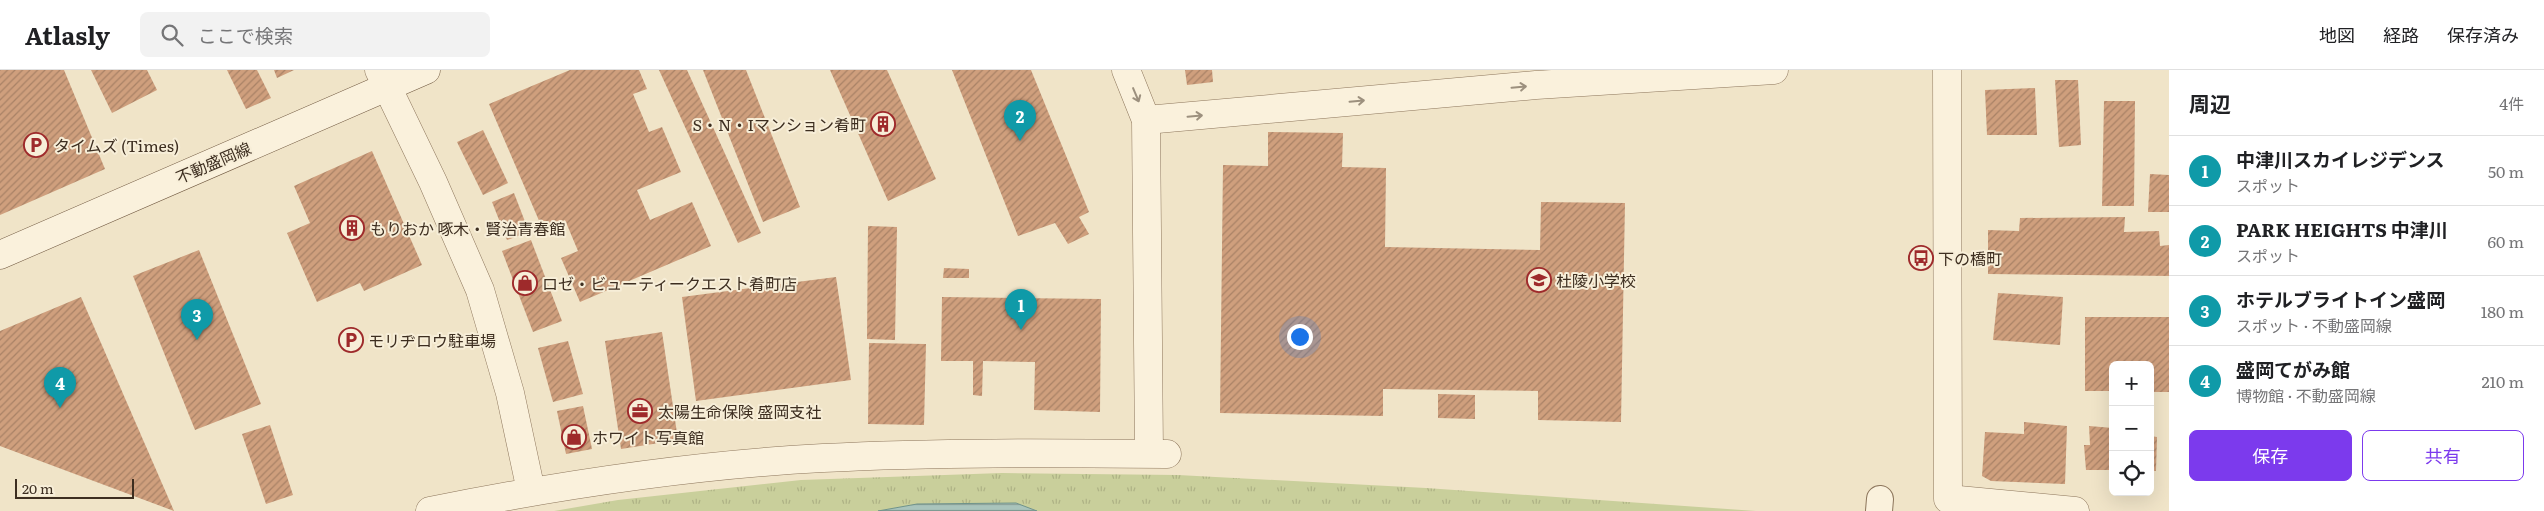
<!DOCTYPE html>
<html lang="ja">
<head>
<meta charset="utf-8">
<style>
  :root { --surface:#fff; --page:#f2f2f2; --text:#202124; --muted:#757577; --line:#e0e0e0; --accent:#7c3aed }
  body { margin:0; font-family:Literata,"Noto Sans JP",serif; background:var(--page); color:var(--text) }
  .controls { position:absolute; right:15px; bottom:15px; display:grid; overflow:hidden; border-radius:8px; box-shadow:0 5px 20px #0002 }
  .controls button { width:45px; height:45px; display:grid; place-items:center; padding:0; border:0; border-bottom:1px solid var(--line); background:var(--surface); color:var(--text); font:25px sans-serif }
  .scale { position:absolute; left:15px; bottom:12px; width:119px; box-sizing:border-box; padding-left:5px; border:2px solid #3d2e20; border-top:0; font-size:14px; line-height:18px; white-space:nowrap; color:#3d2e20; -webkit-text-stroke:4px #f7eed8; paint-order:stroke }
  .you { position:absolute; left:1299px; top:266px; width:18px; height:18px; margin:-12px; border:4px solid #fff; border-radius:50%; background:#1a73e8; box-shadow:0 0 0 8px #1a73e833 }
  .badge { display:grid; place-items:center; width:32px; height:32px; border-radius:50%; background:var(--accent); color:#fff; font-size:16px; font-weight:700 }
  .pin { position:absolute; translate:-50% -41px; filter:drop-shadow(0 1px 2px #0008) }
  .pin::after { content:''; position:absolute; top:26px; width:18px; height:15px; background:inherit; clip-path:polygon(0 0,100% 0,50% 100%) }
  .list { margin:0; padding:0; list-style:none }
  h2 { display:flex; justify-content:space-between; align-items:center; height:65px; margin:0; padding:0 20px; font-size:21px }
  h2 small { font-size:16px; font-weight:400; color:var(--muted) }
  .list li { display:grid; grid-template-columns:32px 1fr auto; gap:15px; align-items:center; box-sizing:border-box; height:70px; padding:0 20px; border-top:1px solid var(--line) }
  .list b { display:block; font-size:19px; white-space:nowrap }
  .list p { margin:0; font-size:16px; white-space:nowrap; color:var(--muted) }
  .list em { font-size:16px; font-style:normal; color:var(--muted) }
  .actions { display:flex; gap:10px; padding:15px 20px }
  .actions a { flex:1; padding:11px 0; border:1px solid var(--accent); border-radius:8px; text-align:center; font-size:18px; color:var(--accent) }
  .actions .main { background:var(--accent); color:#fff }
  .icon { flex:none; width:28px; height:28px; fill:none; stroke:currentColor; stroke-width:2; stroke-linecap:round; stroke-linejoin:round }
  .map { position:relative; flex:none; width:2169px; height:441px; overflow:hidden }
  header { display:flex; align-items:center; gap:30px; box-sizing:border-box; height:70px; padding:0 25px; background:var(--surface); border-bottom:1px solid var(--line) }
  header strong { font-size:24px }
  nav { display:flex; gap:28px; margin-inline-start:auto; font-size:18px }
  .search { width:350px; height:45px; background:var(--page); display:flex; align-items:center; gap:12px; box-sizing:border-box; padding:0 18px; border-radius:8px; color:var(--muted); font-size:19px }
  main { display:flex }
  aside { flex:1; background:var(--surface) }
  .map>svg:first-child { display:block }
  .grass { fill:url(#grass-tufts) }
  .water { fill:url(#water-rules); stroke:#6f938a }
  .building { fill:url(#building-hatch) }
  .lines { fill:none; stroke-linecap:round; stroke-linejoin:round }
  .pedestrian-casing { stroke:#8d765c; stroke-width:28 }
  .minor-casing { stroke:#8d765c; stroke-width:29 }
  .secondary-casing { stroke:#6f573f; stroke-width:29 }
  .pedestrian { stroke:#faf1dc; stroke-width:26 }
  .minor { stroke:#faf1dc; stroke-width:28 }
  .secondary { stroke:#faf1dc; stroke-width:28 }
  .oneway { stroke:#9c907e }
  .labels { text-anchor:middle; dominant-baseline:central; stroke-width:4; stroke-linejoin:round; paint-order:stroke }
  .poi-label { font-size:16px; fill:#3d2e20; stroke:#f7eed8; text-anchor:start }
  .street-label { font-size:16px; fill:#3d2e20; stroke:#f7eed8 }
</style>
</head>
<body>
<header>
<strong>Atlasly</strong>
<div class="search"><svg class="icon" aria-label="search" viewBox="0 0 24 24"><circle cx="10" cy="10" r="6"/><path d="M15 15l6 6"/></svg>ここで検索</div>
<nav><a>地図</a><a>経路</a><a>保存済み</a></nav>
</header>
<main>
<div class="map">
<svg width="2169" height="441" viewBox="0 0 2169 441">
  <defs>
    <pattern id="grass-tufts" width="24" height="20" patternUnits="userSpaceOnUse" patternTransform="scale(1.25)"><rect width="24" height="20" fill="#c9cf9b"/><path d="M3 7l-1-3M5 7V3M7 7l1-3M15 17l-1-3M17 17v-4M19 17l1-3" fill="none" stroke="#aeb285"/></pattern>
    <pattern id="water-rules" width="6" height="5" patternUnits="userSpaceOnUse" patternTransform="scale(1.25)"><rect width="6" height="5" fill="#a9c4bc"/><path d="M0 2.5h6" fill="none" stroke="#8ba098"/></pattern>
    <pattern id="building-hatch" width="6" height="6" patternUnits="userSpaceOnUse" patternTransform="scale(1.25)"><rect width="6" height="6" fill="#cf9f7d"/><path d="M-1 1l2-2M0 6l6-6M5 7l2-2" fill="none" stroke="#a98266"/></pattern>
  </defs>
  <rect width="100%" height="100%" fill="#f0e4c8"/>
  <polygon class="grass" points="1002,403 1178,405 1426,418 1756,441 1037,441 1016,433 917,434 878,441 554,441 618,430 801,410"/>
  <polygon class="water" points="1016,433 1037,441 878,441 917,434"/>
  <g class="building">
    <polygon points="0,0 64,0 105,99 0,145"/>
    <polygon points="91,0 147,0 157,20 112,43"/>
    <polygon points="227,0 257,0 271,28 246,39"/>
    <polygon points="274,0 294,0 277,8"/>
    <polygon points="570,0 639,0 647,19 633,24 649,62 662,57 681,102 637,120 650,150 692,132 711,176 580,232 561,188 578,181 565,150 543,160 489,34"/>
    <polygon points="659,0 687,0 761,163 738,173"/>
    <polygon points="703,0 746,0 800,137 763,152"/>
    <polygon points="830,0 887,0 936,109 888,131"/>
    <polygon points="952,0 1031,0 1089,142 1079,147 1089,164 1068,174 1055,153 1018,166"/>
    <polygon points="1185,0 1212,0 1213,12 1187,15"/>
    <polygon points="2055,10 2078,10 2081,75 2059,77"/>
    <polygon points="2035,18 2037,65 1987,65 1985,20"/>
    <polygon points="2104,31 2135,31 2134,136 2102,136"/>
    <polygon points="483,60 508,113 483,125 457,72"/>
    <polygon points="1268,62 1343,63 1342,97 1386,98 1385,177 1540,180 1541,132 1625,133 1621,352 1538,350 1538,321 1383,319 1383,346 1220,343 1223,95 1268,96"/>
    <polygon points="372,81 422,195 364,221 360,213 317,232 287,163 310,153 294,116"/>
    <polygon points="2150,104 2169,105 2169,142 2148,142"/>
    <polygon points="514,123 529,162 507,170 492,132"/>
    <polygon points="2125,147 2124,162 2159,161 2160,176 2169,175 2169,206 1988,204 1988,160 2019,161 2020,148"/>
    <polygon points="868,156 897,157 895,270 867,269"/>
    <polygon points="531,170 562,251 533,262 502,181"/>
    <polygon points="199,180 261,334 195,360 133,206"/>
    <polygon points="944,198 969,199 969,208 943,208"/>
    <polygon points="836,207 851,310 696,331 682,227"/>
    <polygon points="1998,223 2063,227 2060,275 1993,270"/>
    <polygon points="81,227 174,441 0,376 0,261"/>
    <polygon points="942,227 1101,229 1100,342 1034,340 1035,292 983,291 982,326 973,325 973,291 941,291"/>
    <polygon points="2085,247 2169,247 2169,322 2150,322 2150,295 2113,295 2113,321 2085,321"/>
    <polygon points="662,262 678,370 621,379 605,271"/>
    <polygon points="568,271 583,324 553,332 538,278"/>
    <polygon points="869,273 926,274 924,355 868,354"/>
    <polygon points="1438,324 1475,325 1475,349 1438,348"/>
    <polygon points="583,336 592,379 566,384 557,341"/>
    <polygon points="2024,352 2067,356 2065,414 1991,411 1982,406 1985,362 2024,364"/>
    <polygon points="270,355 293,425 266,434 242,364"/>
    <polygon points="2089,356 2113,358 2113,400 2086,400 2084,375 2090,375"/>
    <polygon points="2150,366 2157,367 2156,401 2150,401"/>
  </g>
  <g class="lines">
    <defs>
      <polyline id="pedestrian" points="1879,441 1880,429"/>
      <g id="minor">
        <polyline points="379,0 433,112 480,220 510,323 531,421"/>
        <polyline points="1126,0 1146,50 1149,382"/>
        <polyline points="1947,0 1948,429 2075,441"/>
        <polyline points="1146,50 1536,15 1774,0"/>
        <path d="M430,441C559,415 691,395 823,388C938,382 1052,383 1167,384"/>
      </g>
      <polyline id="secondary" points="0,185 426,0"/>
    </defs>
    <use href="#pedestrian" class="pedestrian-casing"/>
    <use href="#minor" class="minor-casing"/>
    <use href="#secondary" class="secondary-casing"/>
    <use href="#pedestrian" class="pedestrian"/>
    <use href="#minor" class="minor"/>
    <use href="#secondary" class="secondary"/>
  </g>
  <defs><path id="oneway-shaft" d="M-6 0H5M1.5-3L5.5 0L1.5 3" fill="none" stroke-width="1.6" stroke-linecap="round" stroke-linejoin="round" transform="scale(1.25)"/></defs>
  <g class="oneway">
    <use href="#oneway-shaft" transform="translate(1519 17) rotate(-5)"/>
    <use href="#oneway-shaft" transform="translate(1136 25) rotate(67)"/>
    <use href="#oneway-shaft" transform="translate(1357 31) rotate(-5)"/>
    <use href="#oneway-shaft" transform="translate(1195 46) rotate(-5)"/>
  </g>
  <defs>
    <symbol id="building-ring" viewBox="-11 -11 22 22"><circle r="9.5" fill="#f7eed8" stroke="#9e2a2b" stroke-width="1.5"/><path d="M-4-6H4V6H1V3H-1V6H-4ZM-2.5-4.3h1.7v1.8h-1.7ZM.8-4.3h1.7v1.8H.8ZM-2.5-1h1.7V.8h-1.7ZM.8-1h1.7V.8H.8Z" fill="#9e2a2b"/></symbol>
    <symbol id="parking-ring" viewBox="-11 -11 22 22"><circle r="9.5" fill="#f7eed8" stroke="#9e2a2b" stroke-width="1.5"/><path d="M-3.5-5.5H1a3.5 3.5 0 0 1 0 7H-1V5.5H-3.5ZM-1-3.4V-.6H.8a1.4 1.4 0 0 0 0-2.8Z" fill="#9e2a2b"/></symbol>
    <symbol id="bus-ring" viewBox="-11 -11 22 22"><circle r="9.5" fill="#f7eed8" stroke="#9e2a2b" stroke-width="1.5"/><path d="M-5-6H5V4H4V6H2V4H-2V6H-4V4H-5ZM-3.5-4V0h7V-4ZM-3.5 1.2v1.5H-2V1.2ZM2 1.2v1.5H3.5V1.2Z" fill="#9e2a2b"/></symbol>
    <symbol id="school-ring" viewBox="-11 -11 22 22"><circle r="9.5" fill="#f7eed8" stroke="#9e2a2b" stroke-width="1.5"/><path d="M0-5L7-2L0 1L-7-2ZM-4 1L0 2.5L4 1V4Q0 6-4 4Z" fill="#9e2a2b"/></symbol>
    <symbol id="shop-ring" viewBox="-11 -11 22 22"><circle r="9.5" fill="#f7eed8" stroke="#9e2a2b" stroke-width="1.5"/><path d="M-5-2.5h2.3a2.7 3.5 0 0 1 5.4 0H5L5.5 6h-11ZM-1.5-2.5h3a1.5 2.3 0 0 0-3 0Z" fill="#9e2a2b"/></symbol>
    <symbol id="office-ring" viewBox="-11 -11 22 22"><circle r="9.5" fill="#f7eed8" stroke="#9e2a2b" stroke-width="1.5"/><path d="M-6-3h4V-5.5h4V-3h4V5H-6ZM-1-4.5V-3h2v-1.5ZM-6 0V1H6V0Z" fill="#9e2a2b"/></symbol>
  </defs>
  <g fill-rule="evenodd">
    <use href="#building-ring" x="869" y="40" width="28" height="28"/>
    <use href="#parking-ring" x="22" y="61" width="28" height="28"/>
    <use href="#building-ring" x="338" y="144" width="28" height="28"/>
    <use href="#bus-ring" x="1907" y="174" width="28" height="28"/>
    <use href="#school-ring" x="1525" y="196" width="28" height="28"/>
    <use href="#shop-ring" x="511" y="199" width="28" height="28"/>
    <use href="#parking-ring" x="337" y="256" width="28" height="28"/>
    <use href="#office-ring" x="626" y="327" width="28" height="28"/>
    <use href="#shop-ring" x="560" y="353" width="28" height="28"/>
  </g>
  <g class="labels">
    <g class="poi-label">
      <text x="866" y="54" text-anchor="end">S・N・Iマンション肴町</text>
      <text x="54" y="75">タイムズ (Times)</text>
      <text x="370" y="158">もりおか 啄木・賢治青春館</text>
      <text x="1938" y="188">下の橋町</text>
      <text x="1556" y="210">杜陵小学校</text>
      <text x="542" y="213">ロゼ・ビューティークエスト肴町店</text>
      <text x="368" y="270">モリヂロウ駐車場</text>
      <text x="658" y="341">太陽生命保険 盛岡支社</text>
      <text x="592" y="367">ホワイト写真館</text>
    </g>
    <g class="street-label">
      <text transform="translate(213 92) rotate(-23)">不動盛岡線</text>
    </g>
  </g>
</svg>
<div class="controls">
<button>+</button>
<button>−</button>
<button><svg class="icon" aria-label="locate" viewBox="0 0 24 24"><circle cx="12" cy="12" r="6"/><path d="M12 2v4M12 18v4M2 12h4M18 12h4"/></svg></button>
</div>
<div class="scale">20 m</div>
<div class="you"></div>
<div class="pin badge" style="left:1021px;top:260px;background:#0f9aa8">1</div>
<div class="pin badge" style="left:1020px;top:71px;background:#0f9aa8">2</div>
<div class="pin badge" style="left:197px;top:270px;background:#0f9aa8">3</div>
<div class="pin badge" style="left:60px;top:338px;background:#0f9aa8">4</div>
</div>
<aside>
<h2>周辺<small>4件</small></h2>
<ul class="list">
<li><span class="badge" style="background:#0f9aa8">1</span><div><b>中津川スカイレジデンス</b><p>スポット</p></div><em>50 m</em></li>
<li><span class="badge" style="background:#0f9aa8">2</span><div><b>PARK HEIGHTS 中津川</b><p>スポット</p></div><em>60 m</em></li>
<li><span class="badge" style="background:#0f9aa8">3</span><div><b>ホテルブライトイン盛岡</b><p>スポット · 不動盛岡線</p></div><em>180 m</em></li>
<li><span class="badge" style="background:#0f9aa8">4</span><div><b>盛岡てがみ館</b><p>博物館 · 不動盛岡線</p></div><em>210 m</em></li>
</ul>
<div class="actions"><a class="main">保存</a><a>共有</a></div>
</aside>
</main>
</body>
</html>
